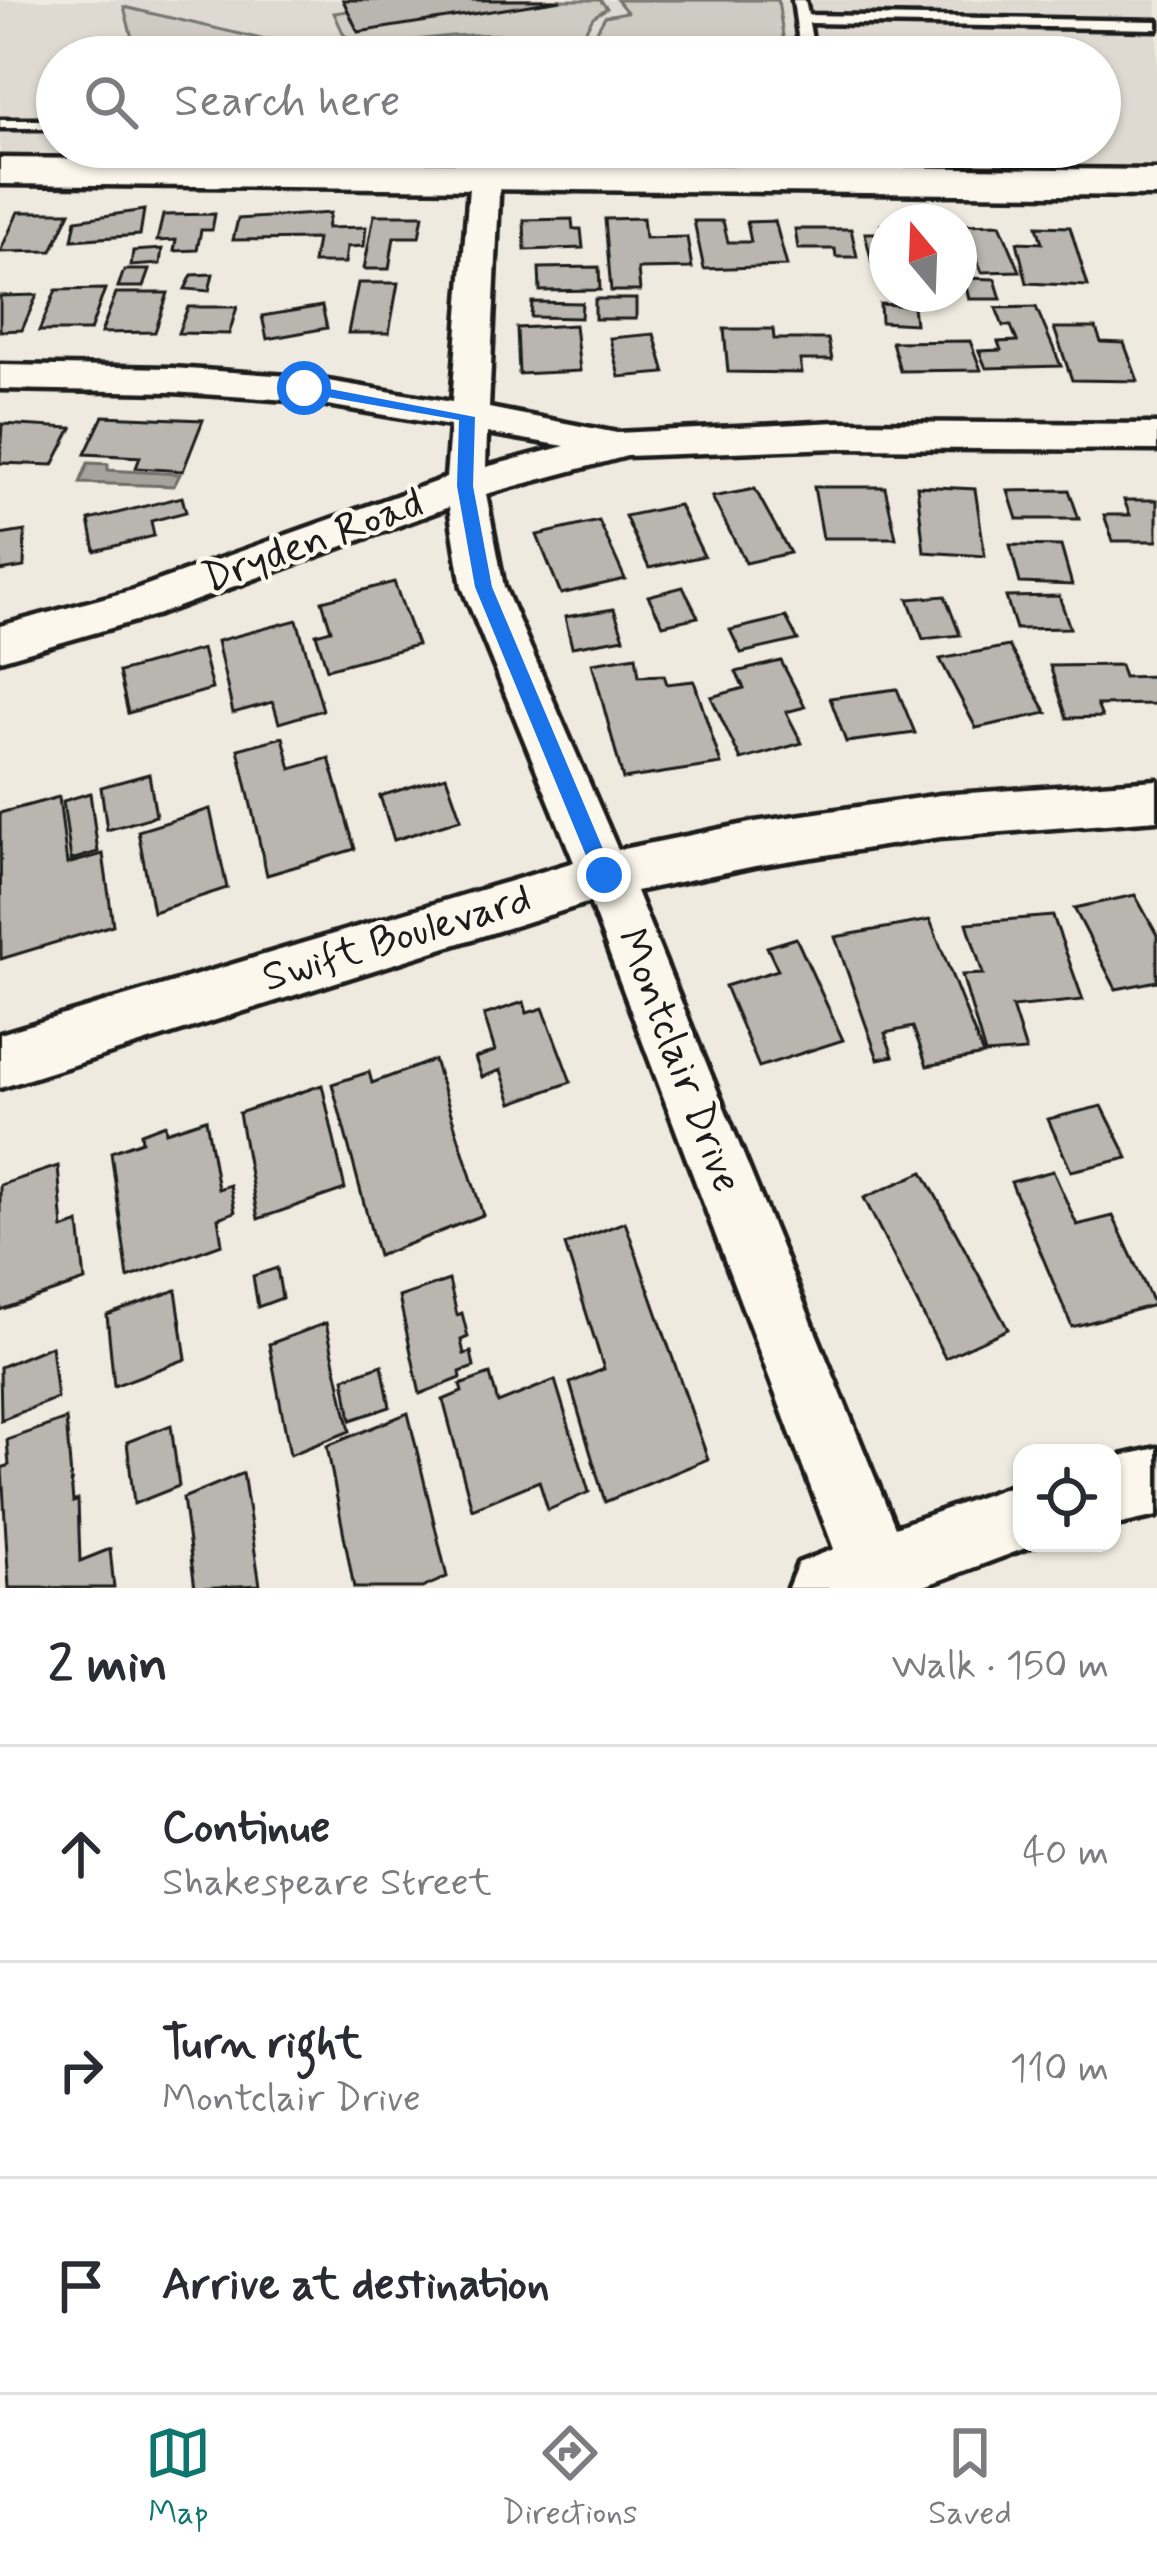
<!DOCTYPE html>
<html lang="en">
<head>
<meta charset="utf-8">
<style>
  :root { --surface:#fff; --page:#f2f2f3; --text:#2b2b33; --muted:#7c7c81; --line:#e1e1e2; --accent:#0f766e }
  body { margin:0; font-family:Mynerve,sans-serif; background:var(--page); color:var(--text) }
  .controls { position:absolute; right:36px; bottom:36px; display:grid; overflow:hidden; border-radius:24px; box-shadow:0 3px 9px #0004 }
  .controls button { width:108px; height:108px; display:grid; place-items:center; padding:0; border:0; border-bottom:3px solid var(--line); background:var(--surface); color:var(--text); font:60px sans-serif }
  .compass { position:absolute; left:869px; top:204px; width:108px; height:108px; border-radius:50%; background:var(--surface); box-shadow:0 3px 9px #0004; rotate:341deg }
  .stop { position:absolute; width:36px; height:36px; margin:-27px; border:9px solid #1a73e8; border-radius:50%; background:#fff }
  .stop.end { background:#1a73e8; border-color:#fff; box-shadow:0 3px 12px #0008 }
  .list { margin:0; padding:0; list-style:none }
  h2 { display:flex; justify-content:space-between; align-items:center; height:156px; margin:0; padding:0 48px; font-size:51px }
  h2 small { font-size:39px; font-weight:400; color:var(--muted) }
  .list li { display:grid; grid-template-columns:78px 1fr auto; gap:36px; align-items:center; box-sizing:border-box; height:216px; padding:0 48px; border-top:3px solid var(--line) }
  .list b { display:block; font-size:45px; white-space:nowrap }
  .list p { margin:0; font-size:39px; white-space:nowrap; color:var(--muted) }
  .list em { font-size:39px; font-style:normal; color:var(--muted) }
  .icon { flex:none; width:66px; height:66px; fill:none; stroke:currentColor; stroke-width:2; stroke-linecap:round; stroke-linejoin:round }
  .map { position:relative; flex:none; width:1157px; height:1588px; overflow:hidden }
  .search { position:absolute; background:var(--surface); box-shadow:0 3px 9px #0004; left:36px; right:36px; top:36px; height:132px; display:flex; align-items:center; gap:30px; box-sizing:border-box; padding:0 42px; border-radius:66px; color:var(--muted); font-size:45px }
  .sheet { height:804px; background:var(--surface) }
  nav { display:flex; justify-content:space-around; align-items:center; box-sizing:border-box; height:168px; border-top:3px solid var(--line); background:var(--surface); font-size:33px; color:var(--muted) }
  nav a { display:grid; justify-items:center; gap:6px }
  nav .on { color:var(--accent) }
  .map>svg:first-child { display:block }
  .built { fill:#dedad1; fill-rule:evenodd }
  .green { fill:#ceccc2; stroke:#75746f; stroke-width:3 }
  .water { fill:#a6a39d; stroke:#6f6d69; stroke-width:3 }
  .building { fill:#b9b6af; stroke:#1c1c1c; stroke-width:3 }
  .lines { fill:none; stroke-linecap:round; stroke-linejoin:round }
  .service-casing { stroke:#1c1c1c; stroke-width:9 }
  .minor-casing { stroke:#1c1c1c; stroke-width:9 }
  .secondary-casing { stroke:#1c1c1c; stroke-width:9 }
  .service { fill:#fbf7ec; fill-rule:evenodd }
  .minor { fill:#fbf7ec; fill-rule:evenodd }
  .secondary { fill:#fbf7ec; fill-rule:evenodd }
  .route { fill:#1a73e8 }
  .labels { text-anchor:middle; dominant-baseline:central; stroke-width:9; stroke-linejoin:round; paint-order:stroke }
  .street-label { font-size:42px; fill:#1c1c1c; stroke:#fbf7ec }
</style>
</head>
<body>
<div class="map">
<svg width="1157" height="1588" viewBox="0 0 1157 1588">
  <rect width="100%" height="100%" fill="#eeeadf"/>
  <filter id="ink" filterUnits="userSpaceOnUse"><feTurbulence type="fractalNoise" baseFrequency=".00833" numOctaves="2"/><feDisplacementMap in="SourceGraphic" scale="24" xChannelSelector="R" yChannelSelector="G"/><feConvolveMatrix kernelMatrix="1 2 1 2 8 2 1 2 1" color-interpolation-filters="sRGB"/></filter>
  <g filter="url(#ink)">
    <path class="built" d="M0,0H1157V166L0,153ZM57,57H1100V147H57Z"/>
    <g class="green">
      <path d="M343,0H600L607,8L593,17L580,40C508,31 441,32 370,49L344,35L334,13L348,11Z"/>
      <polygon points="617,0 778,0 786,57 639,57 591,41 605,16 627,12"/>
      <polygon points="124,7 339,57 137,57"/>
    </g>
    <polygon class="water" points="88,463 108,464 108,470 180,474 174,486 80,483"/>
    <g class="building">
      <polygon points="343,0 561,0 358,32"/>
      <polygon points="144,210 140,235 72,240 76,220"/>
      <polygon points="18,212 70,212 52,251 0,252"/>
      <polygon points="330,213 327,228 366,227 364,246 347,247 345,263 313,263 317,239 233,240 238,219"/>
      <polygon points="215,214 212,230 201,230 197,250 174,251 176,240 157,241 163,215"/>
      <polygon points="374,215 423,215 419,237 394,237 389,269 364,269"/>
      <polygon points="643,218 645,238 687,237 692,268 638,269 640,291 611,291 605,219"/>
      <polygon points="572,219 573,229 581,229 583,248 525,250 524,220"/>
      <polygon points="694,221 723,221 728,242 751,242 747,222 775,221 787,266 704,269"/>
      <polygon points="1000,224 1020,271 982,272 976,258 962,258 959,225"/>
      <polygon points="881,225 887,225 887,276 875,276 865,233 883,233"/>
      <polygon points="1037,226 1070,227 1088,286 1027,283 1017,242 1042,243"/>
      <polygon points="795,229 851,229 857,257 836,257 835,249 798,249"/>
      <polygon points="162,249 160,264 131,266 133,251"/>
      <polygon points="599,267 600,290 540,291 539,268"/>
      <polygon points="124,270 149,270 143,287 118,287"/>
      <polygon points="213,274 209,291 185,289 192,275"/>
      <polygon points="964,278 995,279 1001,299 969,299"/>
      <polygon points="358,283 398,283 389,333 348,333"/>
      <polygon points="105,289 90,331 39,331 56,290"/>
      <polygon points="116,293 168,293 155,332 101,333"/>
      <polygon points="37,295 22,330 0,331 0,296"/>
      <rect x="595" y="299" width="41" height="20"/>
      <polygon points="532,302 582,303 581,318 531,317"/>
      <polygon points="880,304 913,306 915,324 881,322"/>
      <polygon points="322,306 327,328 267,339 262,316"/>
      <polygon points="188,307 237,307 229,334 178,333"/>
      <polygon points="1036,307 1061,366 986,368 979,351 1001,350 998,342 1017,341 1011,326 1003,326 996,308"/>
      <polygon points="575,325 580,371 519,374 517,328"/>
      <polygon points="1054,328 1096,328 1101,342 1124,343 1138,381 1072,380"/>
      <polygon points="724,329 773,329 774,339 828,339 832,360 800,360 802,373 728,372"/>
      <polygon points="654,334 665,373 619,377 610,338"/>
      <polygon points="970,341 981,370 900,371 892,342"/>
      <polygon points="103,416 203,420 183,471 136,468 140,457 85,454"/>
      <polygon points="2,424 72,428 53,465 0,463"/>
      <polygon points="917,486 975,489 985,556 924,552"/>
      <polygon points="814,487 885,487 896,538 823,538"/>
      <polygon points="755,489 790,553 746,563 712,497"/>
      <polygon points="1069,490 1079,519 1017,519 1008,491"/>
      <polygon points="182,497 186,512 151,521 154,536 95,551 89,520"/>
      <polygon points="1124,500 1157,500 1157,541 1113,541 1104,515 1130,515"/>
      <polygon points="679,505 704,556 649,568 625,516"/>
      <polygon points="599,521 625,579 561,594 537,535"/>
      <polygon points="25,531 24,567 0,571 0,535"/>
      <polygon points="1010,545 1061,546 1072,585 1020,583"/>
      <polygon points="394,582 417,645 327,669 316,634 331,630 322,601"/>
      <polygon points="683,587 698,617 663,625 648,596"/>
      <polygon points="945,596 960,635 923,639 908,599"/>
      <polygon points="1059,596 1070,628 1016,629 1006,597"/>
      <polygon points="614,609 624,638 572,647 565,617"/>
      <polygon points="786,617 798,640 741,653 730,630"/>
      <polygon points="297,620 323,710 279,723 273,702 233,713 217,641"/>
      <polygon points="1009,646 1047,713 976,728 940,659"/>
      <polygon points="202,649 212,689 128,713 119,672"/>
      <polygon points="636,656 639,676 664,675 667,684 694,681 721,764 623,779 592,663"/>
      <polygon points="781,661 805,707 786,712 802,743 741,760 711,697 744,688 736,672"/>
      <polygon points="1120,665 1124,677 1155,676 1157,704 1097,705 1102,717 1067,718 1050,666"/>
      <polygon points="897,689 915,733 846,742 830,698"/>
      <polygon points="283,737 291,769 329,758 355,849 267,875 238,749"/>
      <polygon points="149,774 156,816 107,830 101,787"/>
      <polygon points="446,776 461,819 394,840 380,796"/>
      <polygon points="90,793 98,852 71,860 63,801"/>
      <polygon points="59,797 67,864 103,854 113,925 1,959 0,813"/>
      <polygon points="210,809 227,888 153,912 138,831"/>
      <polygon points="1135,895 1157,935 1157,981 1116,989 1074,908"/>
      <polygon points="1053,916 1083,1000 1012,1007 1026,1051 985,1054 962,975 983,974 967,923"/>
      <polygon points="930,920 983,1055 927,1066 913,1027 885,1033 893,1056 878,1059 835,937"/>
      <polygon points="796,938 843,1040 759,1067 725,986 778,970 767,947"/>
      <polygon points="524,1002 527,1013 543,1008 571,1082 512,1103 501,1070 482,1077 475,1058 495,1051 484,1015"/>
      <polygon points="434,1060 483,1215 378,1256 332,1084 369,1072 372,1083"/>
      <polygon points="322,1085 345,1189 258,1219 239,1113"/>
      <polygon points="1102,1106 1128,1158 1071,1171 1048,1119"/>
      <polygon points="206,1119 218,1189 230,1185 235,1212 218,1218 222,1244 128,1278 111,1152 142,1141 141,1133 165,1124 166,1132"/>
      <polygon points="58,1166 63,1229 79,1223 85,1281 0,1310 0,1185"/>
      <polygon points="1053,1171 1077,1225 1113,1216 1154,1305 1072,1327 1011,1182"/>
      <polygon points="923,1172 1008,1329 945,1358 864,1198"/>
      <polygon points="625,1222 708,1459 605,1502 570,1383 604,1369 565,1245"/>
      <polygon points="277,1268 282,1298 258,1307 253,1276"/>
      <polygon points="449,1280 457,1315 462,1313 468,1337 461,1340 464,1354 471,1352 474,1367 460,1372 461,1378 420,1394 399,1297"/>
      <polygon points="176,1290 186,1359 114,1386 107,1315"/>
      <polygon points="326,1323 350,1431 290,1455 269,1344"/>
      <polygon points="51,1346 57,1398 1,1420 0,1367"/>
      <polygon points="382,1365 390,1407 351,1420 344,1378"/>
      <polygon points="490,1374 498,1403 555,1380 589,1492 548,1510 539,1481 472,1509 443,1400 462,1392 460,1385"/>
      <polygon points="408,1413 447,1577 422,1588 354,1588 327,1446"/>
      <polygon points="66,1419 73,1502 78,1500 80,1561 110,1549 114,1588 9,1588 2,1468 9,1465 7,1440"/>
      <polygon points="171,1425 179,1486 134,1504 127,1442"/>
      <polygon points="243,1473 260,1585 195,1588 183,1498"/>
    </g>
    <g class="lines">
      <defs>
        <g id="service">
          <polygon points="793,0 805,0 808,15 1157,21 1157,29 809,23 815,57 801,57"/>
          <polygon points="490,41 562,43 622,57 490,49 356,57 418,44"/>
          <rect x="0" y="120" width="57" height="8"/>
          <polygon points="119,147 142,150 138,175 128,175 129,155"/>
          <polygon points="815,147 829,147 828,162 818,162"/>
        </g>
        <g id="minor">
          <path d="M485,166L500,175L489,408L617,433L837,422L1157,424V450L837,448L627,456L486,494L504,587L618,850L755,822L940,795L1157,780V820L940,837L755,866L636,891L895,1527L1022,1482V1543H1039L919,1588H788L798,1563L834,1549L590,902L0,1088V1034L574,862L462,587L449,507L156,615L0,660V626L133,590L446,478L450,426L304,401L172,392L0,389V365L172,368L304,377L452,402L470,175ZM487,433L565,446L486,467Z"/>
          <polygon points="1157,1448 1157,1516 1112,1526 1112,1458"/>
        </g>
        <polygon id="secondary" points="0,158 1157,170 1157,196 0,184"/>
      </defs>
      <use href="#service" class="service-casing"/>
      <use href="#minor" class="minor-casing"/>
      <use href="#secondary" class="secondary-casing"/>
      <use href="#service" class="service"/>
      <use href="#minor" class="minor"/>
      <use href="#secondary" class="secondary"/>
    </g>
  </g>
  <polygon class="route" points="304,384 475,417 473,486 492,587 614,875 611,882 597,882 594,875 475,587 457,486 459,420 299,392 299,385"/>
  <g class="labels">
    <g class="street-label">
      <text transform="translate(313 542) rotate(-20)">Dryden Road</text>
      <text transform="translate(397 939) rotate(-17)">Swift Boulevard</text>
      <text transform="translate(678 1061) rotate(69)">Montclair Drive</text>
    </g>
  </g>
</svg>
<div class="controls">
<button><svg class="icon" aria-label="locate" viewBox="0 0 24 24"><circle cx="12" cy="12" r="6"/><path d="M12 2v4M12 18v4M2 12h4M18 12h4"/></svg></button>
</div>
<svg class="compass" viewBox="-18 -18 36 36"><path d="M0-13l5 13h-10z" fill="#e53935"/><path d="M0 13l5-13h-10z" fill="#7c7c81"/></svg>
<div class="stop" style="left:304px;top:388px"></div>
<div class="stop end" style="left:604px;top:875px"></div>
<div class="search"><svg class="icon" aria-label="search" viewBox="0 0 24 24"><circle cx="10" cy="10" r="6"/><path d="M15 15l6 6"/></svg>Search here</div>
</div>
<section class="sheet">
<h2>2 min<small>Walk · 150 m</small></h2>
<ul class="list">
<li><svg class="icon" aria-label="ahead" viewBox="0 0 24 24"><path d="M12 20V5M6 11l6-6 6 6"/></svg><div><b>Continue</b><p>Shakespeare Street</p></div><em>40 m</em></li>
<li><svg class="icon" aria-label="right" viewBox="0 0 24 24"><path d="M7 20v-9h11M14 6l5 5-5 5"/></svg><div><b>Turn right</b><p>Montclair Drive</p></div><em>110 m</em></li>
<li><svg class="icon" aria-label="arrive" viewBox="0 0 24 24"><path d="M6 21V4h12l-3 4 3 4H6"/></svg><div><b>Arrive at destination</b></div></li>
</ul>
</section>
<nav>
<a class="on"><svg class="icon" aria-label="map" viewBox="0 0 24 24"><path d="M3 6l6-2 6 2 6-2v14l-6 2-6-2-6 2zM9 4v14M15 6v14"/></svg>Map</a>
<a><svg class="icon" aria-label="directions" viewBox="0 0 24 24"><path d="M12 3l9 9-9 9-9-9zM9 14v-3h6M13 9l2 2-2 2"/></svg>Directions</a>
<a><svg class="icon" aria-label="saved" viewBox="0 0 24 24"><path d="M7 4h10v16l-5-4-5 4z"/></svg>Saved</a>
</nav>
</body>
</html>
